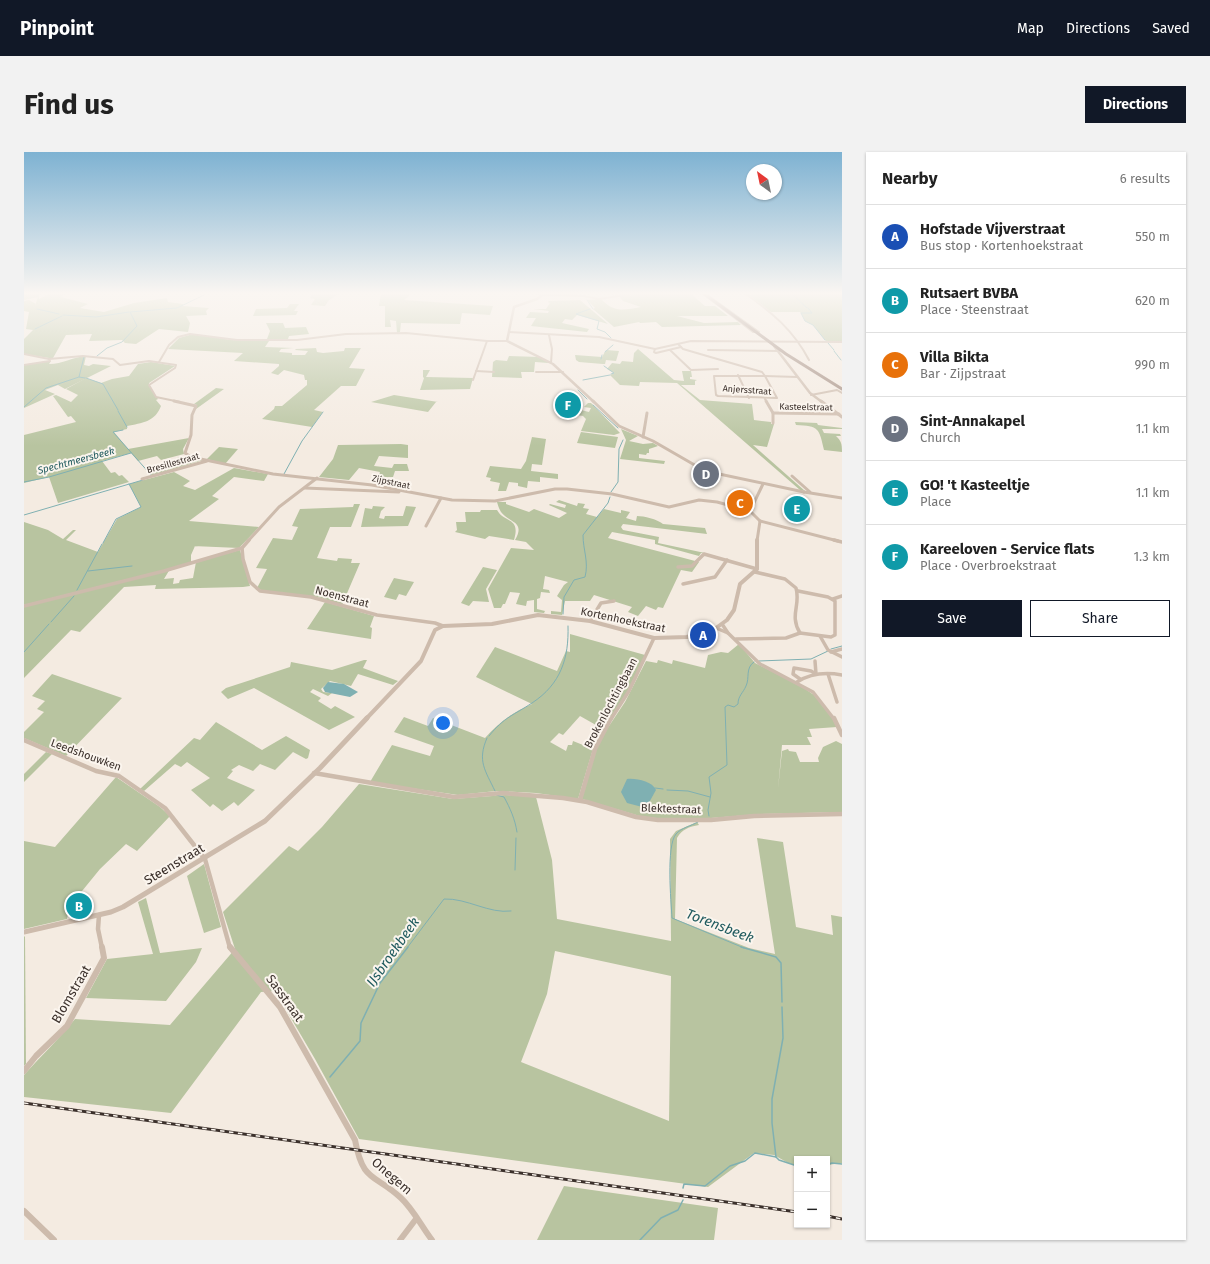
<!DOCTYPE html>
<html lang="en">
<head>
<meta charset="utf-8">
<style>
  :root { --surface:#fff; --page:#f2f2f2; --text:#222; --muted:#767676; --line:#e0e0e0; --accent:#111827 }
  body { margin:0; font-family:"Fira Sans",sans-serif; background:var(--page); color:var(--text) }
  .controls { position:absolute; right:12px; bottom:12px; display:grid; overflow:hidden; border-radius:0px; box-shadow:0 1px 3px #0004 }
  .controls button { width:36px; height:36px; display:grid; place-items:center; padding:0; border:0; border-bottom:1px solid var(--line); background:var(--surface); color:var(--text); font:20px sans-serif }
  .compass { position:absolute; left:722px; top:12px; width:36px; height:36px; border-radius:50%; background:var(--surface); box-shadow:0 1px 3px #0004; rotate:327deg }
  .you { position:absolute; left:419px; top:571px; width:14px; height:14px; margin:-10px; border:3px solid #fff; border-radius:50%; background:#1a73e8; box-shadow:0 0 0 6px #1a73e833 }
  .badge { display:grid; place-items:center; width:26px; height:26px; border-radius:50%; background:var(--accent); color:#fff; font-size:13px; font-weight:700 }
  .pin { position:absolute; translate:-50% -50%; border:2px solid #fff; box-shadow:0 1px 4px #0006 }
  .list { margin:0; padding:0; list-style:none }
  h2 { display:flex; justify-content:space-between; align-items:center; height:52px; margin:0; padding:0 16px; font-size:17px }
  h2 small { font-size:13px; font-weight:400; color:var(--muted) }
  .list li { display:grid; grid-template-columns:26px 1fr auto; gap:12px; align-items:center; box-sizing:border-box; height:64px; padding:0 16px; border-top:1px solid var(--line) }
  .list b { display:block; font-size:15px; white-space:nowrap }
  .list p { margin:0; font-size:13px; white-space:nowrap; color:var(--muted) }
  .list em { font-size:13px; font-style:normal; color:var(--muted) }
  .actions { display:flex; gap:8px; padding:12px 16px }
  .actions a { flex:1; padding:9px 0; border:1px solid var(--accent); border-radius:0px; text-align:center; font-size:14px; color:var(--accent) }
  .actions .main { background:var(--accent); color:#fff }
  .map { position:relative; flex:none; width:818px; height:1088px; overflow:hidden; border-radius:0px }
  header { display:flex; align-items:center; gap:24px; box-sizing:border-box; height:56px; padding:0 20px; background:var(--accent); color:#fff }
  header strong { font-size:19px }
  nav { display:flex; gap:22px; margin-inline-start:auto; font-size:14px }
  .intro { display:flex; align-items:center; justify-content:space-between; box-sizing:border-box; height:96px; padding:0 24px }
  h1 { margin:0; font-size:28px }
  .button { padding:10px 18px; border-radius:0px; background:var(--accent); color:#fff; font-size:14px; font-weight:700 }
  main { display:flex; gap:24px; padding:0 24px }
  aside { flex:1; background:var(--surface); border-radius:0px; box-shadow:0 1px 3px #0004 }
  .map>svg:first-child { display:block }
  .green { fill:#b8c4a0; fill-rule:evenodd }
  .water { fill:#7fb0b2 }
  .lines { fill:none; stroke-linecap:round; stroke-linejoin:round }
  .stream-far1 { stroke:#7fb0b2; stroke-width:1 }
  .stream { stroke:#7fb0b2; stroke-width:1.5 }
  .minor-far4 { stroke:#cdbbac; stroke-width:2 }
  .minor-far3 { stroke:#cdbbac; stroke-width:3 }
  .minor-far2 { stroke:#cdbbac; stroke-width:3.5 }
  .minor-far1 { stroke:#cdbbac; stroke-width:4.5 }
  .minor { stroke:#cdbbac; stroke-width:6 }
  .tertiary-far3 { stroke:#cdbbac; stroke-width:2.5 }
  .tertiary-far2 { stroke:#cdbbac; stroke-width:3 }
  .tertiary-far1 { stroke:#cdbbac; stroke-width:4 }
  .tertiary { stroke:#cdbbac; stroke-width:5 }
  .secondary { stroke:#a18a7d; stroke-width:3 }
  .rail-casing { stroke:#3b302b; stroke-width:3 }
  .rail { stroke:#fbf5ee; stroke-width:1.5; stroke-dasharray:4.5; stroke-linecap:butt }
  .labels { text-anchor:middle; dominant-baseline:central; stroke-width:4; stroke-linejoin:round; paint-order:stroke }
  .far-street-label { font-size:9px; fill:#3b302b; stroke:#fbf5ee }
  .far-water-label { font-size:10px; font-style:italic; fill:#1f5a5e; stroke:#fbf5ee }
  .street-label { font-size:11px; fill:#3b302b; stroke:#fbf5ee }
  .near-street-label { font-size:13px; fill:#3b302b; stroke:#fbf5ee }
  .near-water-label { font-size:14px; font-style:italic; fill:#1f5a5e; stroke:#fbf5ee }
</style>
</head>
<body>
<header>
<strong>Pinpoint</strong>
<nav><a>Map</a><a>Directions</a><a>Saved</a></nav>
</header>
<div class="intro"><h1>Find us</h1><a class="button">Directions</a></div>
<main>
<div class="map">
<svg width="818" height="1088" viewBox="0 0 818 1088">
  <rect width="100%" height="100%" fill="#f4ebe1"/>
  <g class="green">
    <polygon points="0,141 15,141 15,147 27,141 42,141 37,145 64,152 56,156 80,160 110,151 143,146 144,150 159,152 159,154 185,156 182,159 183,163 162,164 166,171 164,180 135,177 112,192 101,191 98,188 65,189 68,182 42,183 29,206 25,206 0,202 0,187 9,178 2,177 5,160 0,159 0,149 5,148 12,152 11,154 14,145 0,148"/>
    <polygon points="288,141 316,141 305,148 301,154 287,153 291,147 286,146"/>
    <polygon points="357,141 385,141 385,144 380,148 469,154 466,163 438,161 436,172 377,171 376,180 373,181 372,169 366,168 367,175 361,175 361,154 355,154"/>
    <path d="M662,141L667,142L681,154H691L704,164H653L680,171L714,170L717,173L638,175L632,170L616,171L615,170L590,175L569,157L571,156L563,148L577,147C590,161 600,158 617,155L599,149L595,144Z"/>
    <polygon points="755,141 818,141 818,189 802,189 789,173 781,169 776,160 747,160 725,143"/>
    <polygon points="556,148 584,172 553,163 548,168 541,167 538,171 565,177 563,180 507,174 512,166 502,166 506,160 524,161 525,159 509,157 522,157 526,151 524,150 525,149"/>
    <polygon points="266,152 275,152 270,159 274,159 272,163 229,164 232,157 263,156"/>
    <polygon points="242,171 259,171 261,176 282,175 285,182 265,184 264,187 243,187 246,179"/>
    <polygon points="169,182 207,188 245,189 241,195 270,196 257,197 255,200 268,201 268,203 281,203 284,199 271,198 272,197 292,196 293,200 299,201 320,199 321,196 337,196 325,216 341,217 332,234 317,234 290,258 299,260 288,275 238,267 250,257 251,254 258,254 283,233 283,228 281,228 280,223 260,218 254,223 247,221 255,214 255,212 210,209 219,201 144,197 155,186"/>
    <polygon points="614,197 650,228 660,229 658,219 667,219 668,225 666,225 666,227 673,228 671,229 671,233 657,233 676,248 728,252 730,268 747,270 747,272 750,272 743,295 729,293 781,339 776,338 653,231 616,230 615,234 596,233 586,223 590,221 583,217 588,211 596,212 598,209 609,210 610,201"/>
    <polygon points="582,198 595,199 592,209 582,208 581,212 579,212 555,210 552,208 551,203 578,205"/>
    <path d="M62,204L60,213L65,214L69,212L87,214L41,237L34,233L21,238L31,242L0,256V213L27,209L25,212C39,212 48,205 62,204Z"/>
    <polygon points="485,204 515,205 525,211 511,210 510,220 497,220 498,226 468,225 469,210 472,208 483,209"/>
    <path d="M127,210L151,214L125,231V234L134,247L132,248L137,254C131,270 118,271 103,274V277L90,280L104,297L165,286L159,297L160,302L137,308L133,304L114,309L107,301L78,309L87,321L91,320L95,324L98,323L105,330L34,351L25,325L0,331V283L52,270L47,264L44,265L29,244L32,243L47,250L54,243L42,237L62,226L77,231L88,227L105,224L114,212Z"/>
    <polygon points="399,218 406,218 402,225 449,226 446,237 396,238 400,226 399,225"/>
    <polygon points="192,236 200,237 172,257 173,253 170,252"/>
    <polygon points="370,243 414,250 412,250 404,260 347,250"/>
    <polygon points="564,251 567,251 596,281 590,283 557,279 562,267 559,264 546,262 552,261 557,258 565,260 567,256 560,255"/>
    <path d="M771,270L793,271L794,273L818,276V277H798L800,281L816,282L817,284H812C817,289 818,291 818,300L800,298C795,276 795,274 772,273Z"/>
    <polygon points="597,277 614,284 605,289 619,292 629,291 634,294 625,297 625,301 623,301 622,303 615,302 615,306 641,309 640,312 596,307 602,288"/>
    <polygon points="557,280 594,285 591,296 553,291"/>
    <polygon points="508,285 522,287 518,313 508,312 507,319 534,322 534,327 516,325 516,330 504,329 503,336 494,334 494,331 485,330 482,339 474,339 476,331 466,329 467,326 462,325 466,314 497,317 502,309"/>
    <polygon points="377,292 384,293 384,306 355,304 350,314 368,316 370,312 383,312 385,319 371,319 369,325 354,325 356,320 335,316 325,328 295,325 309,307 314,293"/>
    <polygon points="195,295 214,297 201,312 183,307"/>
    <polygon points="161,304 179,308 127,324 121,317 147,310 150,313 157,311 153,306"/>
    <polygon points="210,316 244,322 240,329 210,325 188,344 195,347 165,369 235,375 215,396 169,394 171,394 167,403 167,410 146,417 140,427 150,426 149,432 155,431 156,428 169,426 172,410 216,398 226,434 219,435 131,437 132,433 100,435 56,480 47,478 0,526 0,454 136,419 0,453 0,370 24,378 39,387 49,378 52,378 42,388 74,400 93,367 117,355 105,332 150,320 166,329 159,334 171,338"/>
    <path d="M535,348L553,354L554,351L561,352L559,356L565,357L562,362L573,365L580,357L597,361V358L606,360L602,366L612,369L613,364C620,364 633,367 639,372L681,376L683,382L599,372L597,375L599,378L635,385L634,391L681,401H677L675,404L631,392V388L588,380L584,386L675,410L668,420L657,418L639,456L634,455L632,458L622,454L614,464L604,460L608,455L570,443L566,449H541L538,463L527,462V459L537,460L538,448L533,444L540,433L544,430L521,424L519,437L525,438L526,441L517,440L516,446L513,447V457L521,459L520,461L510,460V448L503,449L502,454L492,452L496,441L486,440L481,452H479L477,456H470L464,437L487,396L510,398L502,390L491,388C502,369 485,371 477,360C475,357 474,353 473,350H482V352L505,360L510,357L535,366L543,361L525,353L526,352L541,356L542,353L532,350Z"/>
    <polygon points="330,352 336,352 327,375 306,375 293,406 313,409 314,406 328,407 327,411 336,411 318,453 294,445 241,440 233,436 243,417 232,416 249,386 268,388 274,375 268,374 276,357 329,355"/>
    <polygon points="349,354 361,355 357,359 355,366 360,367 361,364 379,364 382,354 392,355 384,374 337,375 341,356 348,357"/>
    <path d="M457,358H473C480,371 497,365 490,388L465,384L461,387L431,380L433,378L432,370H442L441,360H456Z"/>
    <polygon points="459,415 473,418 462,437 465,450 449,449 445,454 437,451"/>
    <polygon points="370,426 390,430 382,444 375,442 372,448 360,445"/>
    <polygon points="301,450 350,464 346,475 348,476 347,487 283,477"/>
    <path d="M546,482L621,503L604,539L579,577L556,564L539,583L535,581L526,590L542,599L544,593H548L549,589L569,597L554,647L512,641L472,639L434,643L346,630L368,593L406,604L410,594L370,580L380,565L404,574L409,566L461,586C475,570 489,560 508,552L452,525L471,495L533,519L542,499L546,500Z"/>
    <polygon points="715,492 731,511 774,532 790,543 805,561 813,575 785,577 788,585 783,585 787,593 758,593 754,637 758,599 764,597 765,599 772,600 776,610 795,610 794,606 799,595 812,589 818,592 818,660 736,662 687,666 632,666 619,665 558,647 571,599 583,577 601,550 622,509 633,511 634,508 648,512 649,508 681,516 684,503 697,500 704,501"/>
    <polygon points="340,508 343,508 339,516 374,529 369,533 334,522 327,534 306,529 297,537 299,540 308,541 304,544 289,537 286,540 297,546 294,549 307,557 311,554 331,565 305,578 230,536 204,547 197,540 202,536 266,515 267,510 308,518"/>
    <polygon points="28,522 98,546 42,604 0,586 0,580 20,560 13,557 21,549 8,544"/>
    <polygon points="192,570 238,598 262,584 286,598 284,606 282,607 269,600 251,618 236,612 229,619 215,613 207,618 209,619 203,626 231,638 214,654 210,650 198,659 189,652 186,655 167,638 186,626 163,610 157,615 151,612 120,639 116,637 170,586 176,588"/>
    <polygon points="22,600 28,602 0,630 0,622"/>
    <polygon points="92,625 136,655 146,664 113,699 102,692 76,717 45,755 43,767 0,777 0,689 31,695"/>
    <path d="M335,632L429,647L481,643L512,645L528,708L533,767L647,789L646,687L652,679L673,670L675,673C665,675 658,677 653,686L651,767L725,796L751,802L733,686L759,690L772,775L809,783L807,763L818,765V1011L803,1013V1007H773V1013L766,1012L750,1003L730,1001L684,1035L335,987L291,907L251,839L237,840L147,961L0,945V923C17,904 35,887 51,867L146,873L211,797L199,760L265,694L274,699L298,675ZM531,799L647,824L645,969L497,910L523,842Z"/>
    <polygon points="180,712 197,775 180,781 163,724"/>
    <polygon points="122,746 136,801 178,796 172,810 142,849 62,846 83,807 129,802 114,750"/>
    <polygon points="1,784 2,912 0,914 0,785"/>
    <polygon points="540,1034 694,1056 690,1088 513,1088"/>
  </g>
  <g class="water">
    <polygon points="304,530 320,532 334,540 326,545 301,540 299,536"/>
    <path d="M603,627C612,626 628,629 632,638L622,656L603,651L597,640Z"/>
  </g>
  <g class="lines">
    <g class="stream-far1">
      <polyline points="767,141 783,156"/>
      <polyline points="13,145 14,141"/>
      <polyline points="563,148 569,157"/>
      <polyline points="784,156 788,161 777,161 781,169 789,173 801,188"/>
      <polyline points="13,157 35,162"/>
      <polyline points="566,157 552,162 575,169 573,177 581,180 587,186"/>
      <polyline points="39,163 72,165 105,160"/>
      <polyline points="11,177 38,164"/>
      <polyline points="804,191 810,198"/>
      <polyline points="810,199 817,208"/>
      <polyline points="581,200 589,193"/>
      <polyline points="73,204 83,196 98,190 113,174 106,160 153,156 180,143 179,141"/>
      <polyline points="60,205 55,225 61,226"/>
      <polyline points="577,207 578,203"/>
      <polyline points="580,214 590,221 587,222"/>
      <polyline points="62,226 79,232 94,258"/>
      <polyline points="559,228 586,223"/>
      <polyline points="554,238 563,247"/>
      <polyline points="569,253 594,276"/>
      <polyline points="0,255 22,236 55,225"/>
      <polyline points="94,259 103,275"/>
      <polyline points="99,278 89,280 127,323"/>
      <polyline points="260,322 278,289 299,260"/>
      <polyline points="0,330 25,325 107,301"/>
      <polyline points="587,340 594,330 595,297 599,288"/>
      <polyline points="0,363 119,328"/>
      <polyline points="79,391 92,367 117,355 105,332"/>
      <polyline points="64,419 108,414"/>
      <polyline points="53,438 78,392"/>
      <path d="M539,462L540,445L550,428L561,425C565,410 559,398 559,383L584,351L586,345"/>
      <polyline points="27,470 50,444"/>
      <polyline points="807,497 818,494"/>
      <polyline points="0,500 25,472"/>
      <polyline points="735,509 787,507 804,499"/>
      <path d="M465,584C480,565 490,563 508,551C537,532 545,506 544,474"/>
      <path d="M463,586C453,609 461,618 471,639"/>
      <polyline points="631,636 639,637"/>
      <polyline points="643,638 664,639 686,645"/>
      <path d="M472,643L480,645C486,656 491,667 493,680"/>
      <path d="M685,664L684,658L687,641L685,625L703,613L701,555L704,553L710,555L714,552C714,544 719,541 722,534C726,526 721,516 730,510"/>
      <path d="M674,670C667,674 657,676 652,682C642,694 647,749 648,766L720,796"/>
      <polyline points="491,718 492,686"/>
      <path d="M383,796L420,747C443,746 465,762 487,759"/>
    </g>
    <g class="stream">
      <polyline points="717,795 752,805 757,811 758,850"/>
      <polyline points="306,925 336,889 337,871 356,831 384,795"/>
      <polyline points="752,1005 755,1008 773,1014"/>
      <polyline points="803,1013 808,1011 818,1012"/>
      <polyline points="659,1036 660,1032 681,1034 706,1014 721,1009 731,1001 752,1005 748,971 748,947 759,886 758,855"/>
      <polyline points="616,1088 637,1066 654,1058 659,1048"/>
    </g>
    <g class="minor-far4">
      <polyline points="678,141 729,180 735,180 682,142"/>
      <path d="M720,141C747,159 770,179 785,208"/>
      <polyline points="518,143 560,144 575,147 607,142 651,141"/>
      <polyline points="485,180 575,185 631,197 667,189 818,190"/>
      <polyline points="525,183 528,197 527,211"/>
      <polyline points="654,192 659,197 738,220 741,224"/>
      <polyline points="631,197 630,200 632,201 657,195"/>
      <polyline points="646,198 667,218 694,217"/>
      <polyline points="684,198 755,199"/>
      <polyline points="0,202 25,207 59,204 89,207 96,213 125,209 152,213 151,216 125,233 132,245 156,250"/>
      <polyline points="135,210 145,193 154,185 166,182 213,188 273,188 322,182 382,181 463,189 483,189"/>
      <polyline points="0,213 26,209"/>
      <polyline points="452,219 470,220"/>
      <polyline points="512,220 539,220"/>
      <polyline points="714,223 725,246"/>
      <polygon points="690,224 741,224 753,246 694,244 692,243"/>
      <polyline points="741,224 773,225"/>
      <polyline points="449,228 463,189"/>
      <polyline points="787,243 813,238 818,241"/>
      <polyline points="741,247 743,250"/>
    </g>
    <g class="minor-far3">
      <polyline points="150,249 172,254 168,263 167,283 161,301 167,305 249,322 348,333 428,348 471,349 531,337 543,337 588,342 645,355 675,348 693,350 726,359"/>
      <polyline points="742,249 749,261 749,271"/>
      <polyline points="749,261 815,262"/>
      <polyline points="619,285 623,261"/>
      <polyline points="768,324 786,340"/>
      <polyline points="118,327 183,309"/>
      <polyline points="281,336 375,340"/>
      <polyline points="780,340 818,346"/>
      <polyline points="736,369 814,389"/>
      <polyline points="402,374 417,346"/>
      <polyline points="224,389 255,355 293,326"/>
    </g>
    <g class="minor-far2">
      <polyline points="810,388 818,390"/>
      <polyline points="218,396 219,407 226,430 236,439 287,445 353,463 411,471 419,474"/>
      <polyline points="654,415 668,414 680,402 733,417"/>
      <path d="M731,420L761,427L772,436C777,453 765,463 776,481"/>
      <polyline points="659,432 691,425 703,408"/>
      <polyline points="809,447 818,444"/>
      <polyline points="0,454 140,419 218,396 225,388"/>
      <polyline points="566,469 577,451 590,449"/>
      <polyline points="698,472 704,481 736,512 789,540 810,567"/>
      <polyline points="692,476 704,481"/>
      <polyline points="796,484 804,498 818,505"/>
      <polyline points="712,487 762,486 776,481 807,485 811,483 811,449 804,445 774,439"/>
      <polyline points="807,500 818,497"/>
      <polyline points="791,509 792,522"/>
      <polyline points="804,522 813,550"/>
      <polyline points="776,527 769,522 770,516 787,519 792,522"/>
      <path d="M773,530C787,521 802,520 818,523"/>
      <polyline points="587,567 605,539 630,486"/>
    </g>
    <g class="minor-far1">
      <polyline points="810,566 818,583"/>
      <polyline points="0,588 72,619 95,624 141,656 181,707 206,796"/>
      <polyline points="290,621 430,645 479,641 539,646 563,650 612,665 634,668 687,668 730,664 818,662"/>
      <polyline points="556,648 571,597 587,566"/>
      <polyline points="75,763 74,777 78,796"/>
    </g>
    <g class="minor">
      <path d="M206,795L256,855L331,988C339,1031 350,1021 377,1046C389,1057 398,1075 408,1088"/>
      <polyline points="0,919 12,904 43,874 80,806 78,795"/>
      <polyline points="0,1059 30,1088"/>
      <polyline points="376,1088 392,1067"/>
    </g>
    <g class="tertiary-far3">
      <polyline points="512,141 518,143"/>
      <polyline points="518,143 513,147 490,155 483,189 529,212 570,250"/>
      <polyline points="750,194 786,241 798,250"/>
    </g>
    <g class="tertiary-far2">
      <polyline points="569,249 595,274 629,289 681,319 780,340"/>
      <polyline points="797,249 818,265"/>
      <polyline points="733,389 736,369 726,359 739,332"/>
    </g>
    <polyline class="tertiary-far1" points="342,567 397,509 411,478 419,474 468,472 514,463 566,469 630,486 663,485 692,476 703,468 710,458 716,432 733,417 733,388"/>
    <polyline class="tertiary" points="0,780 87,760 99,755 241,669 296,616 343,566"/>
    <polyline class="secondary" points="679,141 762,202 818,237"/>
    <defs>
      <g id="rail">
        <polyline points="0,951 773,1060"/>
        <polyline points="803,1064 818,1067"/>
      </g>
    </defs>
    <use href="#rail" class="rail-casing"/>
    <use href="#rail" class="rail"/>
  </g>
  <linearGradient id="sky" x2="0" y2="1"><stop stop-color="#7eb2d2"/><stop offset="0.48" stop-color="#faf6f2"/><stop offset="1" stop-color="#faf6f2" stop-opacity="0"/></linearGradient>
  <rect width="818" height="294" fill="url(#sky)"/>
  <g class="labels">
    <g class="far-street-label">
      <text transform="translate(723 238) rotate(4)">Anjersstraat</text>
      <text transform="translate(782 255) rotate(1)">Kasteelstraat</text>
      <text transform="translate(149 311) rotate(-16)">Bresillestraat</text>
      <text transform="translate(367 330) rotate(12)">Zijpstraat</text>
    </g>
    <g class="far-water-label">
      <text transform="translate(52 309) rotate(-15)">Spechtmeersbeek</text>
    </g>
    <g class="street-label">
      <text transform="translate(318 445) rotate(15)">Noenstraat</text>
      <text transform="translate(599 468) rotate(12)">Kortenhoekstraat</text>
      <text transform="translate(587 551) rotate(-62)">Brokenlochtingbaan</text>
      <text transform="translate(62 603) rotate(20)">Leedshouwken</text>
      <text transform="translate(647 657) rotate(2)">Blektestraat</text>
    </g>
    <g class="near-street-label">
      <text transform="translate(150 712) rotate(-31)">Steenstraat</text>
      <text transform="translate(47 842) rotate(-60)">Blomstraat</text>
      <text transform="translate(261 846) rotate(54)">Sasstraat</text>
      <text transform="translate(368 1024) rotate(41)">Onegem</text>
    </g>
    <g class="near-water-label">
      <text transform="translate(696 774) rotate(21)">Torensbeek</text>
      <text transform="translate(369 800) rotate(-55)">IJsbroekbeek</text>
    </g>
  </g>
</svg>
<div class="controls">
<button>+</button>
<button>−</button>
</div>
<svg class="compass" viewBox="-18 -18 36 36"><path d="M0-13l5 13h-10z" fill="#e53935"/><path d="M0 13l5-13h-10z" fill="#767676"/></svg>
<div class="you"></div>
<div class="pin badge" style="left:679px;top:483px;background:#1a4fb4">A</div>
<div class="pin badge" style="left:55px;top:754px;background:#0f9aa8">B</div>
<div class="pin badge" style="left:716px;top:351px;background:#e8710a">C</div>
<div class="pin badge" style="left:682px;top:322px;background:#6b7280">D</div>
<div class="pin badge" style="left:773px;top:357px;background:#0f9aa8">E</div>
<div class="pin badge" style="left:544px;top:253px;background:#0f9aa8">F</div>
</div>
<aside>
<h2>Nearby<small>6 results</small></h2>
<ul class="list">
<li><span class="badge" style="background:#1a4fb4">A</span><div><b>Hofstade Vijverstraat</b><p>Bus stop · Kortenhoekstraat</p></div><em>550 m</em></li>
<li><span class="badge" style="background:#0f9aa8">B</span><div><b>Rutsaert BVBA</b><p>Place · Steenstraat</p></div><em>620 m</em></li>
<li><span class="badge" style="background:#e8710a">C</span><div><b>Villa Bikta</b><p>Bar · Zijpstraat</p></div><em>990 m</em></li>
<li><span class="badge" style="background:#6b7280">D</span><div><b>Sint-Annakapel</b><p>Church</p></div><em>1.1 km</em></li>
<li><span class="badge" style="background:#0f9aa8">E</span><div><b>GO! 't Kasteeltje</b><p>Place</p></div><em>1.1 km</em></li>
<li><span class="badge" style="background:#0f9aa8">F</span><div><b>Kareeloven - Service flats</b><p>Place · Overbroekstraat</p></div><em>1.3 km</em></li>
</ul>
<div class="actions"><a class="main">Save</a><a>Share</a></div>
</aside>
</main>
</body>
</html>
